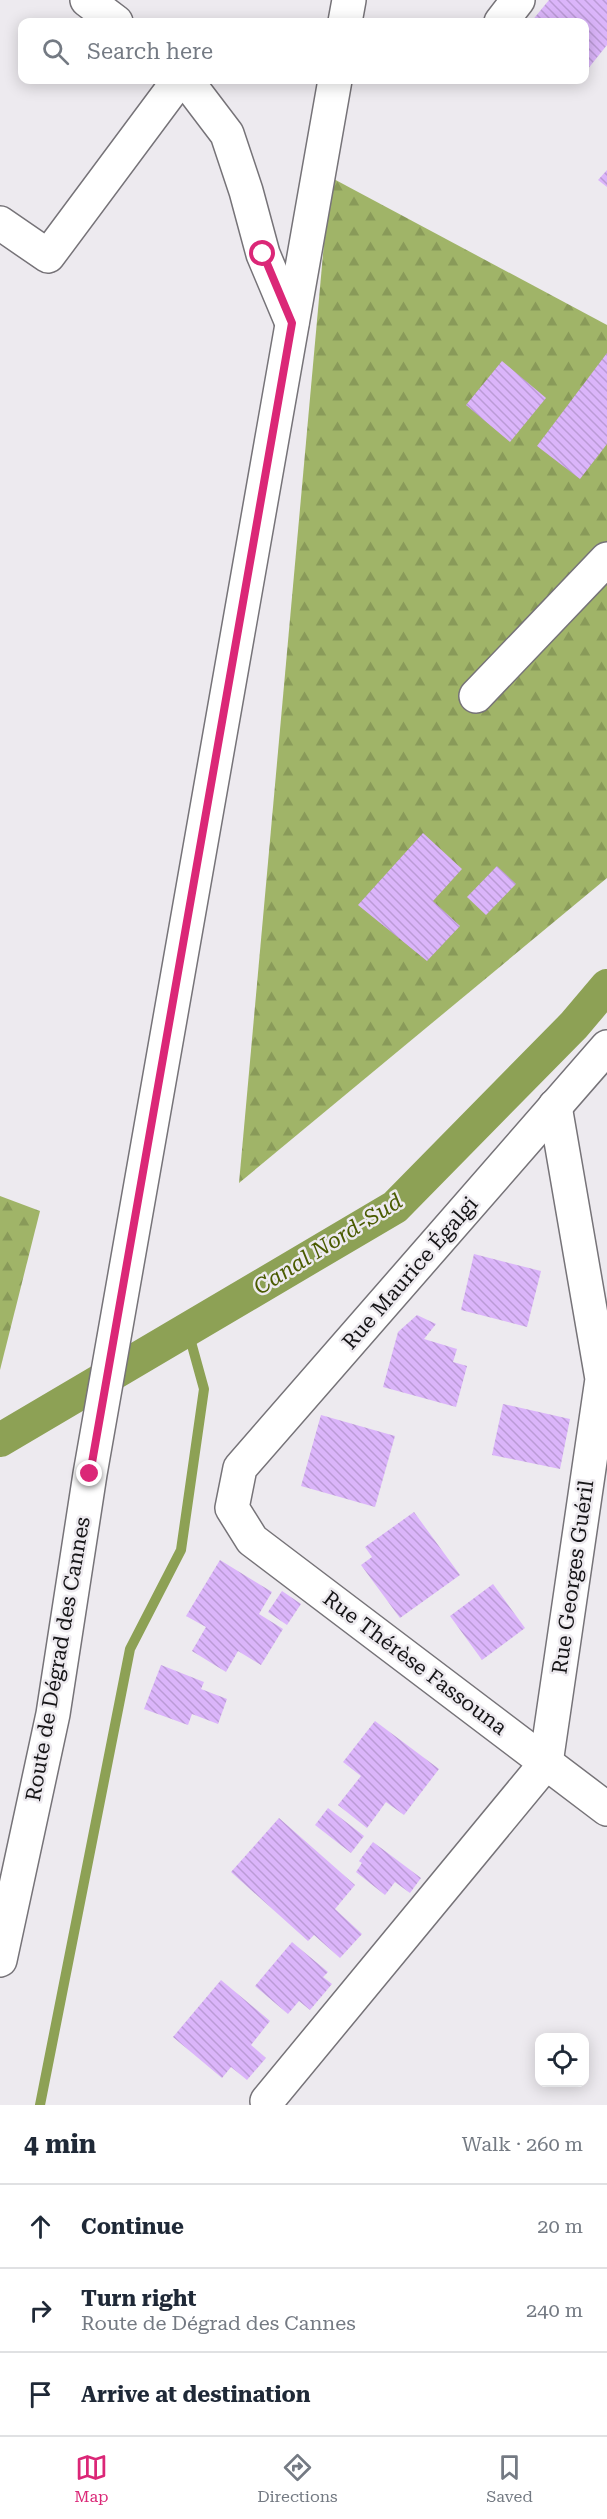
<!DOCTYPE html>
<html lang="en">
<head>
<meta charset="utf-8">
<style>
  :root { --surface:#fff; --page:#f2f2f3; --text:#1f2937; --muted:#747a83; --line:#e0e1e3; --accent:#db2777 }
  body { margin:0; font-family:"Roboto Serif",serif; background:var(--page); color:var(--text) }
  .controls { position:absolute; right:18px; bottom:18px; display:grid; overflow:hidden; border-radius:12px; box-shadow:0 3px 15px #0003 }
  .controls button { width:54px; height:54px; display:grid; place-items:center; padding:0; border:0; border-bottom:2px solid var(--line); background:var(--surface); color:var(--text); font:30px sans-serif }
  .stop { position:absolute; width:18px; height:18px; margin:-14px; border:4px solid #db2777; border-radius:50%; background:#fff }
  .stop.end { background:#db2777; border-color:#fff; box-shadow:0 2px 6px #0008 }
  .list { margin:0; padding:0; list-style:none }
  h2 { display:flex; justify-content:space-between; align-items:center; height:78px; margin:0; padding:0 24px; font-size:26px }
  h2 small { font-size:20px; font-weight:400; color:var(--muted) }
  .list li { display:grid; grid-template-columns:39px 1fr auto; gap:18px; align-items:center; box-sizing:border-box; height:84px; padding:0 24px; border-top:2px solid var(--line) }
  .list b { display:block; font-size:22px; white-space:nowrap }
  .list p { margin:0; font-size:20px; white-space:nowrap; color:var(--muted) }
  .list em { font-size:20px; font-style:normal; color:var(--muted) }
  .icon { flex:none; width:33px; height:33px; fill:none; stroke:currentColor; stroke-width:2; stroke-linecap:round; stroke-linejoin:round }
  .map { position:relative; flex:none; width:607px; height:2105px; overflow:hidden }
  .search { position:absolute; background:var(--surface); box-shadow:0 3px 15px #0003; left:18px; right:18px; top:18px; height:66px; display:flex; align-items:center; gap:15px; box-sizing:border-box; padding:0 21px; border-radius:12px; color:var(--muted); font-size:22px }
  .sheet { height:330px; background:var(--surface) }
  nav { display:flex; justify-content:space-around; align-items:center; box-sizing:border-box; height:84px; border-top:2px solid var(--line); background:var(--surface); font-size:16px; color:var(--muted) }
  nav a { display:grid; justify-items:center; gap:3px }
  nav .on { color:var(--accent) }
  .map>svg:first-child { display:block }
  .forest { fill:url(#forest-firs) }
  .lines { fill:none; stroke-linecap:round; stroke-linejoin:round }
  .stream { stroke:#8da155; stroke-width:10 }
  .canal { stroke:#8da155; stroke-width:34 }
  .building { fill:url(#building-back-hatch) }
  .minor-casing { stroke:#767378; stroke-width:36 }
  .minor { stroke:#fff; stroke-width:33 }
  .route { stroke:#db2777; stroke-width:8 }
  .labels { text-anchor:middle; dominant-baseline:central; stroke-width:5; stroke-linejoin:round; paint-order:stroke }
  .street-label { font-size:21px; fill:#161517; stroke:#edeaef }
  .water-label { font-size:22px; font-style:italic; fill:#4a5b00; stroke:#edeaef }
</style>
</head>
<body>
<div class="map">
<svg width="607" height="2105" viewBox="0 0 607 2105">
  <defs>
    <pattern id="forest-firs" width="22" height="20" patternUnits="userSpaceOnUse" patternTransform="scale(1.5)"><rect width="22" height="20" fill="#a0b468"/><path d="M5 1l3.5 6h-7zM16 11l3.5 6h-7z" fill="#899a59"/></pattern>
    <pattern id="building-back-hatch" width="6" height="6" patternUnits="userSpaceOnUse" patternTransform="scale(1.5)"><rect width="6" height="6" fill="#dbb5fa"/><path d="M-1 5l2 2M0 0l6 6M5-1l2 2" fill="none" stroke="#bb9bd6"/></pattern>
  </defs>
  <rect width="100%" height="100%" fill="#edeaef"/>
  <g class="forest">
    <polygon points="330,177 607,325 607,878 239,1183"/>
    <polygon points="0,1196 40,1211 0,1370"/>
  </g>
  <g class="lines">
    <polyline class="stream" points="40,2105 130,1649 181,1550 204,1389 188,1331"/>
    <polyline class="canal" points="0,1440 395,1207 574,1025 607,986"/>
  </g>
  <g class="building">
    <polygon points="549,0 607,0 607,45 587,70 584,68 584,22 531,22"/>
    <polygon points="607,170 607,187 598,180"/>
    <polygon points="607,353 607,444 580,479 537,446"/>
    <polygon points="502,361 546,398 510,442 466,405"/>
    <polygon points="423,833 462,869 433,901 460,926 427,961 358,905"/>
    <polygon points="497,866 516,884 486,915 467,897"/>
    <polygon points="474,1254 541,1271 527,1327 461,1310"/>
    <polygon points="417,1315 436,1324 424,1339 457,1349 453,1362 467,1366 456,1407 383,1387 398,1332"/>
    <polygon points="503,1404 570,1419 560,1469 492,1455"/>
    <polygon points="321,1415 395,1436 375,1507 301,1486"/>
    <polygon points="414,1512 460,1575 400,1618 361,1565 372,1557 365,1547"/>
    <polygon points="220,1560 272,1592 259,1614 283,1629 261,1665 238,1651 226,1672 192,1651 206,1627 186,1616"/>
    <polygon points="493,1584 525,1628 482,1660 450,1616"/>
    <polygon points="282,1591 301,1604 287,1625 268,1612"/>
    <polygon points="161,1665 204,1682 201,1689 227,1699 218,1724 192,1714 188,1725 144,1709"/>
    <polygon points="375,1721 439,1769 404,1815 386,1802 367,1828 338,1805 361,1776 343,1762"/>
    <polygon points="328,1808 364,1836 351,1853 315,1825"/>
    <polygon points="279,1818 355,1885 335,1909 362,1934 340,1958 314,1935 308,1941 231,1872"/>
    <polygon points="373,1842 421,1878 410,1893 395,1882 385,1895 356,1872 362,1863 359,1861"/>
    <polygon points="292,1942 328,1972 323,1977 332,1984 310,2010 299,2001 288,2014 255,1986"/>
    <polygon points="221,1980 270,2021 251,2045 266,2058 247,2080 231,2067 222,2078 173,2037"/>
  </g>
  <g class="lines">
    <defs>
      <g id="minor">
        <polyline points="87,0 116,22"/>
        <polyline points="345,22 349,0"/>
        <polyline points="501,22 518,0"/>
        <polyline points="186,80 227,134 246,191 263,254 292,323"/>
        <polyline points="0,223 48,256 179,80"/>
        <polyline points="476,696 607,559"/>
        <polyline points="607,1047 240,1468 232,1508 252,1540 607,1809"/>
        <polyline points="0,1960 53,1714 90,1474 335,80"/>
        <polyline points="267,2101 546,1763 602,1379 555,1106"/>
      </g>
    </defs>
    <use href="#minor" class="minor-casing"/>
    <use href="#minor" class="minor"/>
  </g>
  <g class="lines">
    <polyline class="route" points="90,1474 292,323 263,254"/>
  </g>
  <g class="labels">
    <g class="street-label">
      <text transform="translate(410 1273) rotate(-49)">Rue Maurice Égalgi</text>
      <text transform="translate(573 1577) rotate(-82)">Rue Georges Guéril</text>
      <text transform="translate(58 1659) rotate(-80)">Route de Dégrad des Cannes</text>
      <text transform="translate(415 1663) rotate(37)">Rue Thérèse Fassouna</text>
    </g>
    <g class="water-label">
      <text transform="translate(328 1244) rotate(-32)">Canal Nord-Sud</text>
    </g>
  </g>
</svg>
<div class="controls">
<button><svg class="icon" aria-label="locate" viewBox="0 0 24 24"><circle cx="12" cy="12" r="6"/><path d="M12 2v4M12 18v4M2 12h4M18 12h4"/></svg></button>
</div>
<div class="stop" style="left:263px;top:254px"></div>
<div class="stop end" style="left:90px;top:1474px"></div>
<div class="search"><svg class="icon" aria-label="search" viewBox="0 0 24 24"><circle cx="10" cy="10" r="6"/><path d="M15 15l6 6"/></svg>Search here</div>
</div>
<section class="sheet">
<h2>4 min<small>Walk · 260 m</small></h2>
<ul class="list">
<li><svg class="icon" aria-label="ahead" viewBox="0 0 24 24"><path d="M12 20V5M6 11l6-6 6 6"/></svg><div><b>Continue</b></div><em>20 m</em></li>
<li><svg class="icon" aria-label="right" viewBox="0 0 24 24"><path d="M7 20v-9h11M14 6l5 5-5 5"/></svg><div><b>Turn right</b><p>Route de Dégrad des Cannes</p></div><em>240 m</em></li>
<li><svg class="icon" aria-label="arrive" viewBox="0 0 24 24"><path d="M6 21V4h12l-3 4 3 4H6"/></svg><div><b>Arrive at destination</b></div></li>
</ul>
</section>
<nav>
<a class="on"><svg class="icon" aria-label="map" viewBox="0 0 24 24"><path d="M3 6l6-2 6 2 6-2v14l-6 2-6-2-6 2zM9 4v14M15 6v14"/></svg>Map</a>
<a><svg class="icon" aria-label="directions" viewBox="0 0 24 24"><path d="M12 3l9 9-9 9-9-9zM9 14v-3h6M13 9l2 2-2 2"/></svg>Directions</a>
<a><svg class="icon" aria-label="saved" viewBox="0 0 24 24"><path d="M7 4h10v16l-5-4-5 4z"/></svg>Saved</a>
</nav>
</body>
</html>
